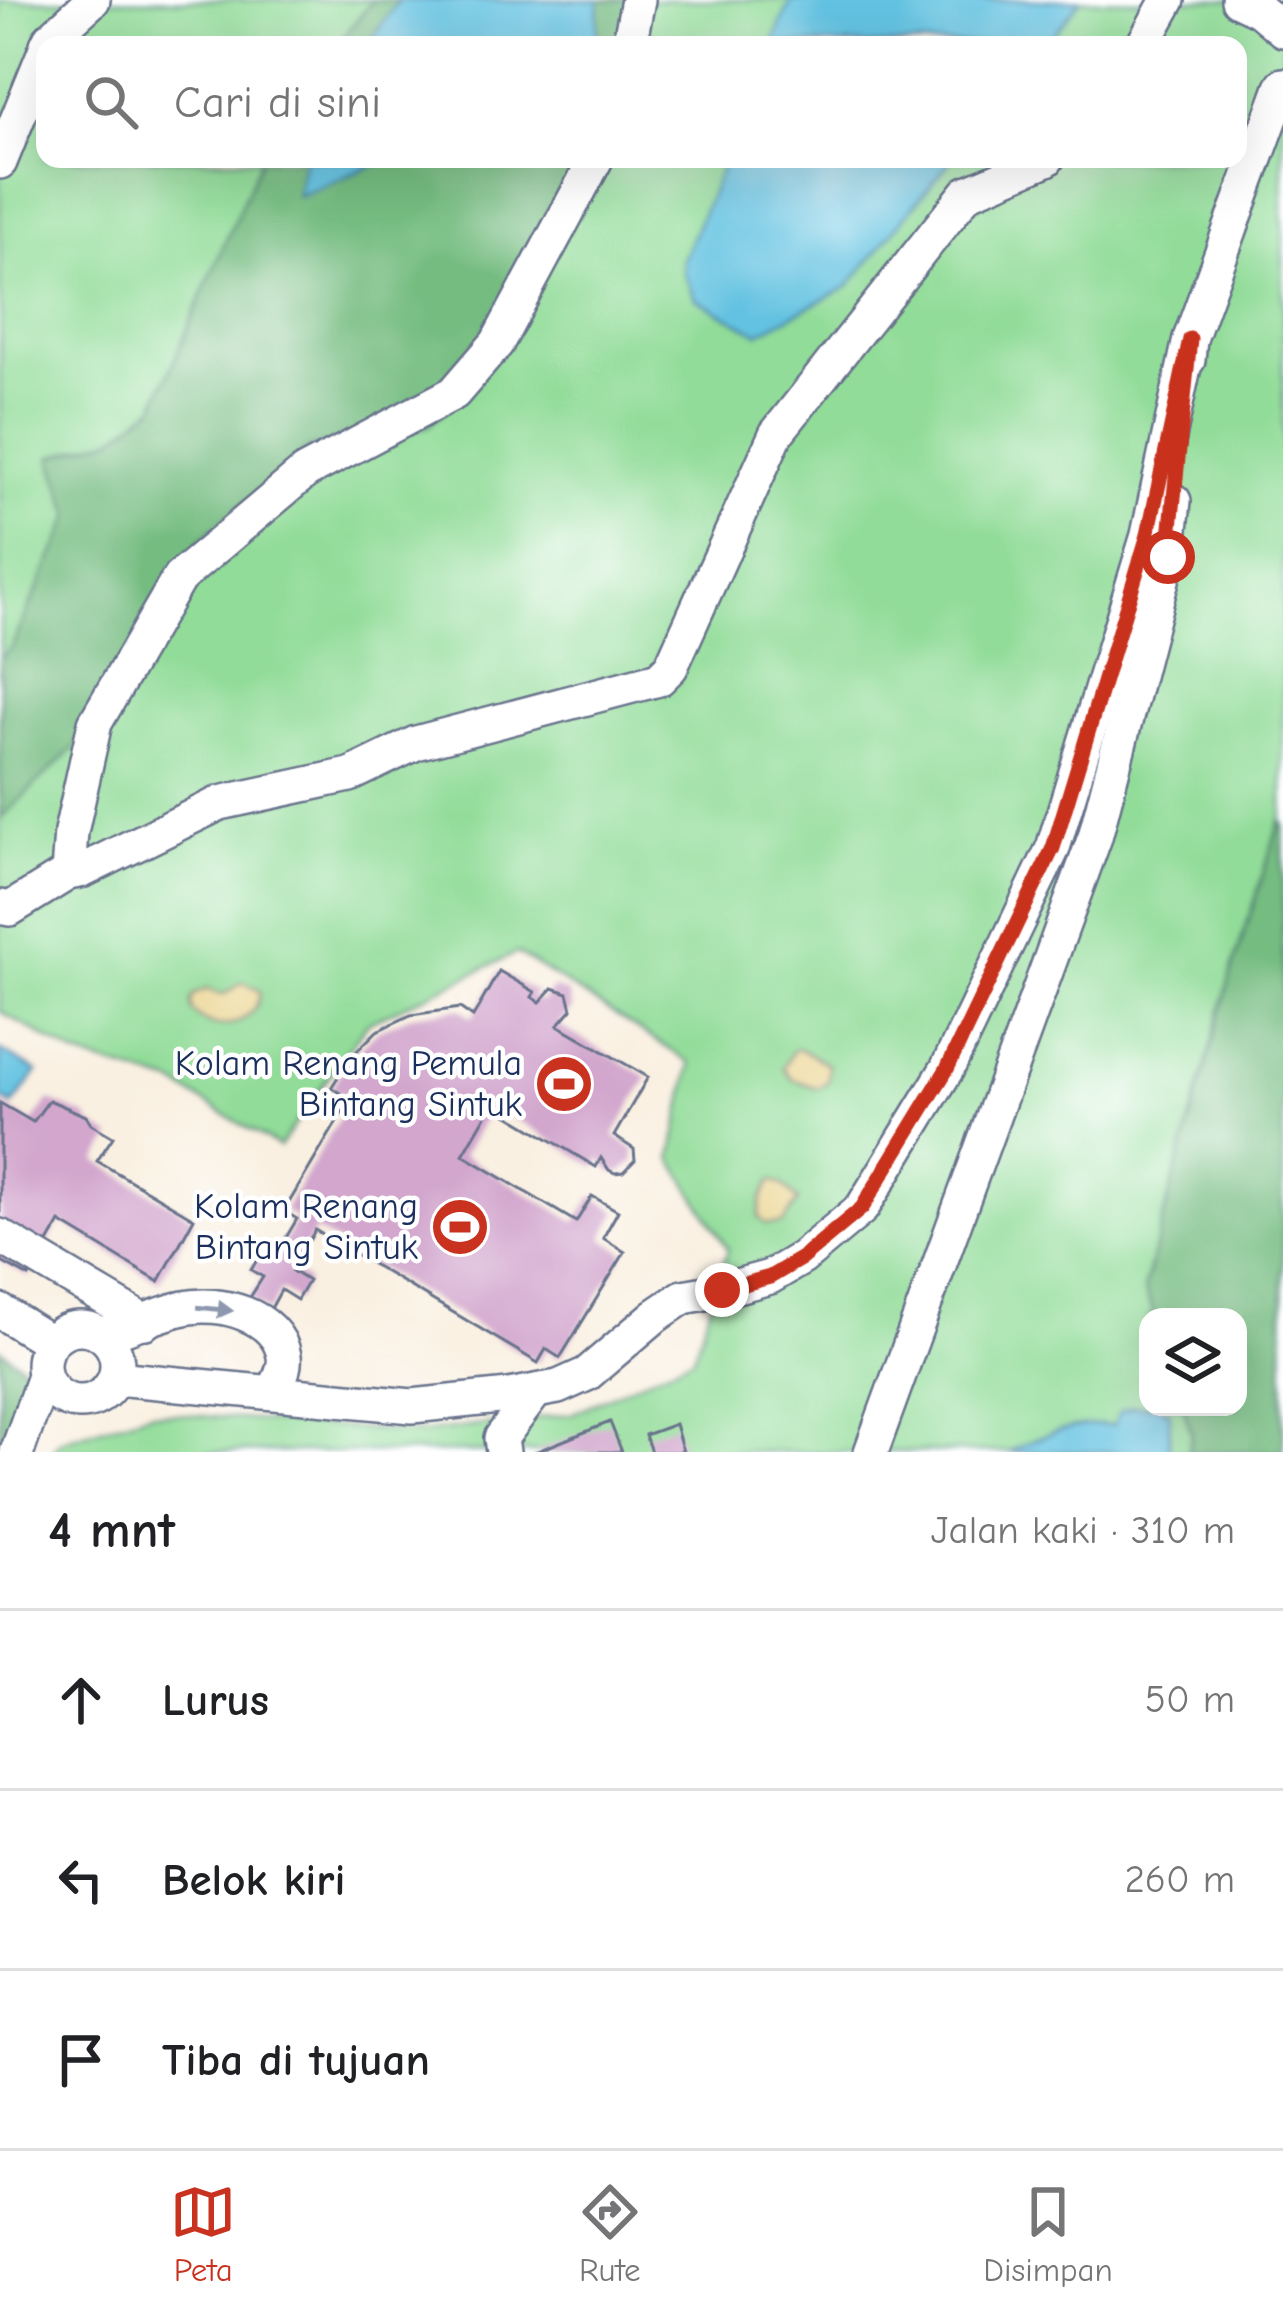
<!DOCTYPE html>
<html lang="id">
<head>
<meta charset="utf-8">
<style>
  :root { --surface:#fff; --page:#f6f6f6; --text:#202124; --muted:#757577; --line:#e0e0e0; --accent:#c8321e }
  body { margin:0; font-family:"Comic Neue",sans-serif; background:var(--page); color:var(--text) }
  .controls { position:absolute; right:36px; bottom:36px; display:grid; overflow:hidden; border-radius:24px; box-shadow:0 12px 48px #0002 }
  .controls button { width:108px; height:108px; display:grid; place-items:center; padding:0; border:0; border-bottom:3px solid var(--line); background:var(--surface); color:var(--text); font:60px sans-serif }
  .stop { position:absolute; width:36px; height:36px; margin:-27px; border:9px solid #c8321e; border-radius:50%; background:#fff }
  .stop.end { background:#c8321e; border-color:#fff; box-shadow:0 3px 12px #0008 }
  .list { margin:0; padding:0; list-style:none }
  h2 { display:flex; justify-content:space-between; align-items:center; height:156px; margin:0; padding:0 48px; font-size:51px }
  h2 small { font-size:39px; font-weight:400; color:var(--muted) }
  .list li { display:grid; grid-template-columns:78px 1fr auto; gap:36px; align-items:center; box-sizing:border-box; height:180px; padding:0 48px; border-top:3px solid var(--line) }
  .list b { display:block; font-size:45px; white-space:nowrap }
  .list em { font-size:39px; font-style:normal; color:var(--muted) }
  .icon { flex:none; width:66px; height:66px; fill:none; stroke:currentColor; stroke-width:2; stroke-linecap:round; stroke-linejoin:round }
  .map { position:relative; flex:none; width:1283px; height:1452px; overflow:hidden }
  .search { position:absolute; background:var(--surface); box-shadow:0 12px 48px #0002; left:36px; right:36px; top:36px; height:132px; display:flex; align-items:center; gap:30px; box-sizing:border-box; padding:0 42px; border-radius:24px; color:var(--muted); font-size:45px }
  .sheet { height:696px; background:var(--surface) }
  nav { display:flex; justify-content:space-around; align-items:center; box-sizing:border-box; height:168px; border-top:3px solid var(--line); background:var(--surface); font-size:33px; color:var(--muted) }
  nav a { display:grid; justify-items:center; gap:6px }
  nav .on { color:var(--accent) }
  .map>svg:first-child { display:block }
  .green { fill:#91dc98; stroke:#56867b; stroke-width:3; fill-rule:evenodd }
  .forest { fill:#74bc80; stroke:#48766f; stroke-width:3 }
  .sand { fill:#eeda9e; stroke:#84847e; stroke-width:3 }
  .water { fill:#63c2e1; stroke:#3f78a0; stroke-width:3 }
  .building { fill:#d2a6cd }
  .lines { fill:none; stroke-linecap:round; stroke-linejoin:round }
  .minor-casing { stroke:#69738c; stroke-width:38 }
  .minor { stroke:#fff; stroke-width:33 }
  .oneway { fill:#8d97ae }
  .route { stroke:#c8321e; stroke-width:15 }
  .labels { text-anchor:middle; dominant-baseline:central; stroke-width:9; stroke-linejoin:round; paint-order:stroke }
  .poi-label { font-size:36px; fill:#1b2f5e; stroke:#fff; text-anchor:end }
</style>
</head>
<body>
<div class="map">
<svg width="1283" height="1452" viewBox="0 0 1283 1452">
  <rect width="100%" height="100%" fill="#fff"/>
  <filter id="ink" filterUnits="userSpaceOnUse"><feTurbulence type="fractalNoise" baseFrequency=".00833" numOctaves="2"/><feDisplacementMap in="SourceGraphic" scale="24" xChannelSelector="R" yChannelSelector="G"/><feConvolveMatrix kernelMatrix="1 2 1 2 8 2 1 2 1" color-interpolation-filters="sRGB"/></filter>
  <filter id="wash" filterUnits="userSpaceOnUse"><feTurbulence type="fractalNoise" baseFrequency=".004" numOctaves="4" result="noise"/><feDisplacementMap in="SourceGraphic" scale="48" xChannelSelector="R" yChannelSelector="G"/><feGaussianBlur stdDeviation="2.7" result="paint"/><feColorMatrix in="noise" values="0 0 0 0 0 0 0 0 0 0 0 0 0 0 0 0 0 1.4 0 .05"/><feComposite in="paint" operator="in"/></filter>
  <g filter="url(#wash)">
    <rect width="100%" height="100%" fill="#f9f0e1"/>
    <path class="green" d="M0,0H1283V813L1234,964L1144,1288L1154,1317H1148V1407H1183L1192,1433L1188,1452H53L60,1441L151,1412L420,1433L571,1414L693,1357L728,1249L672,1158L691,1063L517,953L367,1023L279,1147L174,1084L77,1056L0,1011ZM45,45H1238V159H45Z"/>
    <g class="forest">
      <polygon points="373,0 645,0 636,45 336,45"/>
      <polygon points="261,159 608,159 476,383 428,426 309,448 202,539 75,747 0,819 0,659 12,646 71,516 51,457 113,438 154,407"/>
      <polygon points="1280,821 1283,823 1283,1452 1188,1452 1192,1433 1183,1407 1238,1407 1238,1317 1154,1317 1144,1288 1234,964"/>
      <polygon points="0,1349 36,1375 7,1452 0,1452"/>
    </g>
    <g class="sand">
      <path d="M243,982L260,991C260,1015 231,1032 208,1023C201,1020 197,1016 192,1011L191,1000L195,994L207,989C228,1000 226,991 243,982Z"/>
      <polygon points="798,1048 828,1064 828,1081 818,1088 792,1079 783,1068 792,1052"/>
      <polygon points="772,1180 783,1185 798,1201 782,1224 766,1224 759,1217 762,1198"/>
    </g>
    <g class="water">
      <polygon points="399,0 599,0 597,45 368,45"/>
      <polygon points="791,0 1081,0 1045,45 772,45"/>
      <polygon points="304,159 389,159 297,196"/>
      <polygon points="725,159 952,159 848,287 758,333 696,299 684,274 683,260"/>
      <polygon points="0,1050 38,1072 13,1105 0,1098"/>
      <path d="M1134,1406L1160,1407L1170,1413L1169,1452H1009C1046,1433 1072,1423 1114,1425L1119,1412Z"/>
    </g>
    <g id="blocks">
      <g class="building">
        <polygon points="499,971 535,992 532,997 540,1002 553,988 568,993 572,1009 558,1025 648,1077 614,1136 634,1149 635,1160 623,1172 615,1173 609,1170 601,1158 596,1167 492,1105 463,1155 576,1222 592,1196 618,1211 603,1238 625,1252 560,1358 546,1349 538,1363 315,1230 292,1271 308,1281 297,1300 281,1290 269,1312 249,1299 263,1277 251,1270 260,1255 272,1261 297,1219 284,1211 351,1098 331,1088 350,1058 377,1031 411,1015 460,1008 473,1017"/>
        <polygon points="49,1100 86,1116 91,1124 113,1137 97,1161 194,1218 159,1282 60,1222 29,1277 0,1261 0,1103 33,1122"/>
        <polygon points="610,1422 622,1452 535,1452"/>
        <polygon points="675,1424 683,1452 651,1452 645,1435"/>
      </g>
    </g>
  </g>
  <g filter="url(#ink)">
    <use href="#blocks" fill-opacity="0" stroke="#69738c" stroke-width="3"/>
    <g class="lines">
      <defs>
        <g id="minor">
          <polyline points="1238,0 1259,10 1283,30"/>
          <polyline points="47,45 50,39 93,0"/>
          <polyline points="629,45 638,0"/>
          <polyline points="1143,45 1168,0"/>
          <polyline points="0,162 45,51"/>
          <polyline points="1188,360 1190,339 1283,85"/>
          <polyline points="68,873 71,832 95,723 179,578 305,472 454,393 497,343 596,159"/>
          <polyline points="0,907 10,909 68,873 84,870 220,803 350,775 416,743 659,679 671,667 776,434 967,193 1047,159"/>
          <polyline points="0,1236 145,1322"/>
          <polyline points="0,1311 50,1342"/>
          <circle cx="80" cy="1365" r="37"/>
          <path d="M103,1335C129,1328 159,1313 184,1308C219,1300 277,1315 284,1356C286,1369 278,1381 274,1392"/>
          <polyline points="115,1378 412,1406 509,1396 558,1387 587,1374 655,1316 683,1297 722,1290 770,1277 802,1258 862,1208 947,1069 1053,848 1148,535 1190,339"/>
          <polyline points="17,1452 44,1376"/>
          <polyline points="503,1452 501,1438 536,1391"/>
          <polyline points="871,1452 1095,837 1168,557 1174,501"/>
        </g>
      </defs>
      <use href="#minor" class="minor-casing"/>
      <use href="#minor" class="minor"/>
    </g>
    <defs><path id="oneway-solid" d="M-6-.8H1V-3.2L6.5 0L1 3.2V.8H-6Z" transform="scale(3)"/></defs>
    <use class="oneway" href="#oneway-solid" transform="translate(215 1309) rotate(6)"/>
  </g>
  <g class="lines" filter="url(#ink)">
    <polyline class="route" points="722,1290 770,1277 802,1258 862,1208 947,1069 1053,848 1148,535 1190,339 1168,557"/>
  </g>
  <defs>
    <symbol id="stadium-disc" viewBox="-11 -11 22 22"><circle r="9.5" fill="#c8321e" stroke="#fff"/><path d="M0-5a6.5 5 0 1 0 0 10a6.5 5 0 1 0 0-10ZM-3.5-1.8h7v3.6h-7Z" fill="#fff"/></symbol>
  </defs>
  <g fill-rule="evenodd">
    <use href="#stadium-disc" x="531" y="1051" width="66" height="66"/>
    <use href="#stadium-disc" x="427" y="1194" width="66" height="66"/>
  </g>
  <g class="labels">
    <g class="poi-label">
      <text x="522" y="1063">Kolam Renang Pemula<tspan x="522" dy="41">Bintang Sintuk</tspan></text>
      <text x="418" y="1206">Kolam Renang<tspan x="418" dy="41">Bintang Sintuk</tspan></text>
    </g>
  </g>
</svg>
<div class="controls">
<button><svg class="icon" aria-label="layers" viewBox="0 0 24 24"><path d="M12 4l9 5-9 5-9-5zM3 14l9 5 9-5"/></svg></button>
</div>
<div class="stop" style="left:1168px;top:557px"></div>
<div class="stop end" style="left:722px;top:1290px"></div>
<div class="search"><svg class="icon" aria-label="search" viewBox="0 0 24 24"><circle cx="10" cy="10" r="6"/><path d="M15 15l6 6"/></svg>Cari di sini</div>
</div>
<section class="sheet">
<h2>4 mnt<small>Jalan kaki · 310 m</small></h2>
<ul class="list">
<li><svg class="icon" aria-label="ahead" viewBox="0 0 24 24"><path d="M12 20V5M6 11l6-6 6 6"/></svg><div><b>Lurus</b></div><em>50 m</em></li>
<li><svg class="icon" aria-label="left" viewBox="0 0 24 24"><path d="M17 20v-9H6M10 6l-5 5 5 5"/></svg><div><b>Belok kiri</b></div><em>260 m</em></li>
<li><svg class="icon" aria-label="arrive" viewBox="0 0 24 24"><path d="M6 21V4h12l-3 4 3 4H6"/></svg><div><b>Tiba di tujuan</b></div></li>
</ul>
</section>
<nav>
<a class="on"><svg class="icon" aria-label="map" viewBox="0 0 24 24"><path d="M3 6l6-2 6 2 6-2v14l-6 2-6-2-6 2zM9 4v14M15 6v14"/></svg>Peta</a>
<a><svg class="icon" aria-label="directions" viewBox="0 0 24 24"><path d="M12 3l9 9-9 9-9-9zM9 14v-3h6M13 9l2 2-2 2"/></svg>Rute</a>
<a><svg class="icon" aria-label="saved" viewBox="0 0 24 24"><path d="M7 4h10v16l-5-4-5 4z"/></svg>Disimpan</a>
</nav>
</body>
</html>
